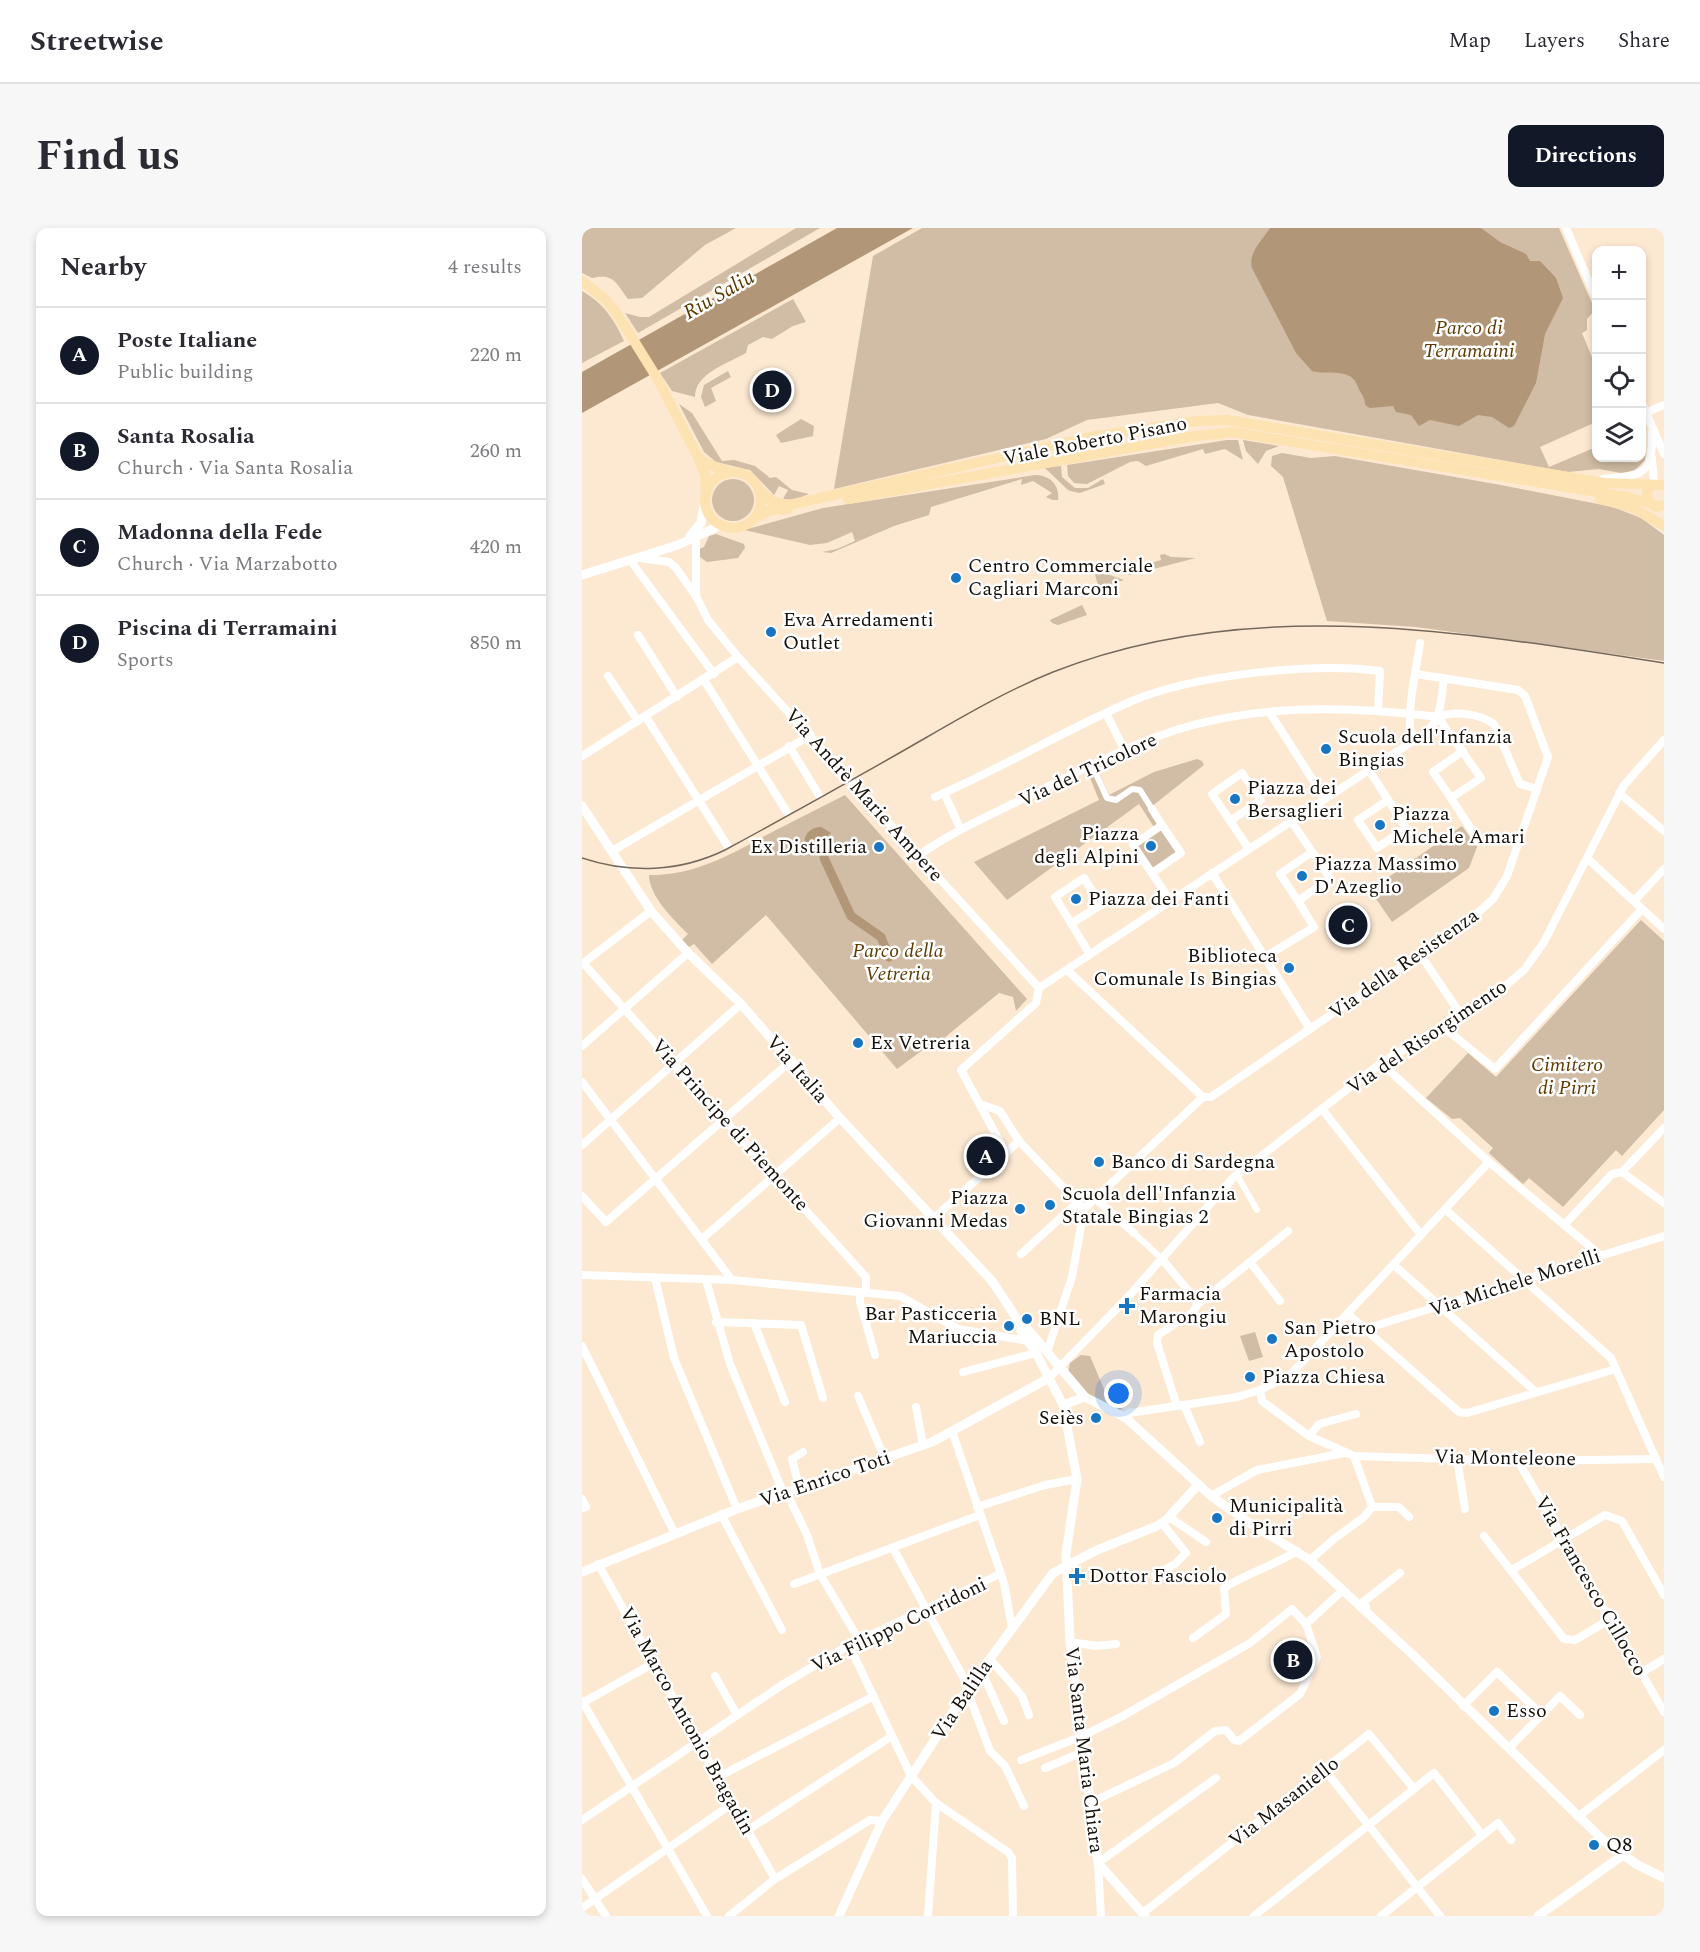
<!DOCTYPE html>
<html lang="en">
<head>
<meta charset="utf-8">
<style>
  :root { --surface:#fff; --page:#f7f7f7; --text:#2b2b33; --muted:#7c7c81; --line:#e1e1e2; --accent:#111827 }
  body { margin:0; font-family:Spectral,serif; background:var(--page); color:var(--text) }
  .controls { position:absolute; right:18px; top:18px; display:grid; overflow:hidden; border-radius:12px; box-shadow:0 3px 9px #0003 }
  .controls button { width:54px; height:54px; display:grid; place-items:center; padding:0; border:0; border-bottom:2px solid var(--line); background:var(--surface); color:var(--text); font:30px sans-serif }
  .you { position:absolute; left:537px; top:1166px; width:21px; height:21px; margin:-15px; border:4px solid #fff; border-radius:50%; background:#1a73e8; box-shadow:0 0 0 9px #1a73e833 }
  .badge { display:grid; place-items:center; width:39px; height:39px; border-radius:50%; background:var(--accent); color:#fff; font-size:20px; font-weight:700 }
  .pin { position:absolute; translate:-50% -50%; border:3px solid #fff; box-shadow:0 2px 6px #0006 }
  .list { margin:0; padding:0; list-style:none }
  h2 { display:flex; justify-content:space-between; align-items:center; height:78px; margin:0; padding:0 24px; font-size:26px }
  h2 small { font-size:20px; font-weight:400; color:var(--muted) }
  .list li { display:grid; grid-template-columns:39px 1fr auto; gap:18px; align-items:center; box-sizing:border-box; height:96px; padding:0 24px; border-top:2px solid var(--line) }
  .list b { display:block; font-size:22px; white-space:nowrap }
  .list p { margin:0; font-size:20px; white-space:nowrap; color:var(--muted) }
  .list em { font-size:20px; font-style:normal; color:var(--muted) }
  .icon { flex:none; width:33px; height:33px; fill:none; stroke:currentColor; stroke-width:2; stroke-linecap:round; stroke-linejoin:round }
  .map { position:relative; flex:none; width:1082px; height:1688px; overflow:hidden; border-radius:12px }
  header { display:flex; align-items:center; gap:36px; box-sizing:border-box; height:84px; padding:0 30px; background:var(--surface); border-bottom:2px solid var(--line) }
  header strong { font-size:28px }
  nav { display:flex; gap:33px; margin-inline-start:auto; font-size:21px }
  .intro { display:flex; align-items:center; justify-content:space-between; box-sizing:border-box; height:144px; padding:0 36px }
  h1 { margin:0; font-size:42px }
  .button { padding:15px 27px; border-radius:12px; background:var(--accent); color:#fff; font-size:21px; font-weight:700 }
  main { display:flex; gap:36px; padding:0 36px }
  aside { flex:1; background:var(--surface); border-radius:12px; box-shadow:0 3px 9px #0003 }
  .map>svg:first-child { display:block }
  .green { fill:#d1bca5 }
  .water { fill:#b19678 }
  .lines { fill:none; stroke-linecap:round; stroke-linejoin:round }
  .canal { stroke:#b19678; stroke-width:9 }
  .pedestrian { stroke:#fff; stroke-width:6 }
  .minor { stroke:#fff; stroke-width:8 }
  .tertiary { stroke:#fff; stroke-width:9 }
  .secondary { stroke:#fde2b2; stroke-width:10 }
  .tram { stroke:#75695b; stroke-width:1.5 }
  .poi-dot { fill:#1875c2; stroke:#fff; stroke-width:2 }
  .labels { text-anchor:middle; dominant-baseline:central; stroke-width:5; stroke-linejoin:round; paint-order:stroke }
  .park-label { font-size:20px; font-style:italic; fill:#603a01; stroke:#fff }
  .street-label { font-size:20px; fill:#18110a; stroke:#fff }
  .poi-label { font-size:20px; fill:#18110a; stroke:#fff; text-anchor:start }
  .water-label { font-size:21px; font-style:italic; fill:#5e3900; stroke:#fff }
</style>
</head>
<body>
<header>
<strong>Streetwise</strong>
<nav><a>Map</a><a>Layers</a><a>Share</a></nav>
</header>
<div class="intro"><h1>Find us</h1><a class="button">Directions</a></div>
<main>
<aside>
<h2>Nearby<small>4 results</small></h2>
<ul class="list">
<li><span class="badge">A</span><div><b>Poste Italiane</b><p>Public building</p></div><em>220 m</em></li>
<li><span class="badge">B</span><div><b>Santa Rosalia</b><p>Church · Via Santa Rosalia</p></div><em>260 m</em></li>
<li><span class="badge">C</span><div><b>Madonna della Fede</b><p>Church · Via Marzabotto</p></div><em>420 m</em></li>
<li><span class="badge">D</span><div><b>Piscina di Terramaini</b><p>Sports</p></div><em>850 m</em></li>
</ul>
</aside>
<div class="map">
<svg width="1082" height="1688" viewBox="0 0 1082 1688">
  <rect width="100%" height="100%" fill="#fde9d2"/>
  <g class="green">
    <path d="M0,0H154L123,17L60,70L46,71C34,55 32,45 10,50L0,45Z"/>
    <polygon points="214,0 238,0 56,105 43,85 58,89 67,89"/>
    <polygon points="340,0 977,0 1013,82 1005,91 1005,102 1000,105 1014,139 1014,194 958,219 967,239 1014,219 1014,230 1060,230 1060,205 1064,218 1063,232 1052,243 1039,245 1017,241 986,244 666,187 636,175 505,192 464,211 252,261 291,28"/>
    <path d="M0,63C21,75 32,91 42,113L0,135Z"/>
    <path d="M211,71L224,94L211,98L190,111L181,109L166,117L164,125C145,136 113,145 113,169L90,163L78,145Z"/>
    <polygon points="146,143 149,149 129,160 134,173 123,179 119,169 122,157"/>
    <polygon points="97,176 110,185 140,233 152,232 173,238 188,250 194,249 210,262 227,266 212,272 201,271 206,262 197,258 192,267 168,242 134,234 122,224"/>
    <polygon points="219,191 232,198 231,208 199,215 194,207"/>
    <polygon points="645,212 656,212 661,232 643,221 623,226 621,221 564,238 556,233 548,234 505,256 492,255 486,248 485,237"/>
    <polygon points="661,212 697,218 684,223 676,236 664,223"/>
    <polygon points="700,225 729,230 753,228 919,257 1031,279 1059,290 1082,307 1082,433 834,399 745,393 701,249 689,238 690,228"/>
    <polygon points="479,238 480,249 493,260 506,260 521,251 523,256 498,265 492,264 486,262 463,240"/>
    <path d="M453,247C467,247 478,256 476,272H470L464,269L470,265L451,253L439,257L440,251L349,279L347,287L312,298L249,325L240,324L255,321L273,313L270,304L245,315L228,317L162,302L241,280Z"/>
    <circle cx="151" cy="272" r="21"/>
    <polygon points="134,306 162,316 163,320 156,330 125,334 118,329 117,321 122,319 127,308"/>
    <polygon points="582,326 589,329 614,330 548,347 517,336 521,335 534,339 542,337 544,342 579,332 578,327"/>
    <polygon points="497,336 499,337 542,352 517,361 512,343"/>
    <polygon points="500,377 505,387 476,397 470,395 468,392"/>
    <polygon points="615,531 620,533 622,537 569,579 599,625 570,645 551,617 574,602 557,576 425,672 392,634 517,572 506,545 515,540 527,567 572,544"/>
    <path d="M263,567L445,771L434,783L431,769L417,765L356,815H350L315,841L184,687L130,736L112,716L107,719L100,712L106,706C92,692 67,668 67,647C116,647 151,625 192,603C216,591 239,579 263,567Z"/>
    <polygon points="880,598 895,619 887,640 810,694 788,662"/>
    <polygon points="1059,692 1082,713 1082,882 1040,928 1034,922 981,979 947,950 941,956 907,925 911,920 878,890 870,891 844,870 886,825 914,849"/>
    <polygon points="673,1104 681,1129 667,1133 658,1108"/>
    <polygon points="499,1127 508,1128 527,1173 541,1181 537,1182 506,1167 486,1145 488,1135"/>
  </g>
  <g class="water">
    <polygon points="255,0 331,0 0,185 0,144"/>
    <path d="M688,0H899L918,14L944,26L948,33H958L974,50L981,70L963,106L954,155L932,198L927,200L910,189L896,187L877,198L848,192L837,198L829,187L814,184L811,178L788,180L783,177C783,168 779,167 776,159C769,138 746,148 730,143L714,125L670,40C666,24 680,13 688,0Z"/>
    <path d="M239,599L249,605L225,625C219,611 224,600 239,599Z"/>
  </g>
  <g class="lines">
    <polyline class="canal" points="242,630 269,688 299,709 307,729"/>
    <g class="pedestrian">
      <polyline points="510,537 525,570 534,572 550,561 558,562 570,581"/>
      <polyline points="655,947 675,982"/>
      <polyline points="552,1005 580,1031"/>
    </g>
    <g class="minor">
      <polyline points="984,0 1014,70"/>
      <polyline points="1060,175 1082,226"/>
      <polyline points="1063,185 1082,177"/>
      <polyline points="1070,230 1072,256"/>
      <path d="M1021,251C1061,248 1071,246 1070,204"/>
      <polyline points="58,330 87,334 94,340 114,368 126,392 156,429 457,760"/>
      <polyline points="48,332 132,446"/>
      <polyline points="114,368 114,309"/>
      <polyline points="56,407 95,469"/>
      <polyline points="26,448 56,493"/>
      <polyline points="122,452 205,584"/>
      <polyline points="524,485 542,521"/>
      <polyline points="688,485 743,571"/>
      <polyline points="64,489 145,617"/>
      <polyline points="856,489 899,550 869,570 851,544 881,523"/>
      <path d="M831,513C822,491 835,439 838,415"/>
      <polyline points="207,518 237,567"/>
      <polyline points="0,528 156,429"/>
      <polyline points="787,542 824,600 795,620 776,592 806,572"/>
      <polyline points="362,565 379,602"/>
      <polyline points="1037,565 1082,603"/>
      <path d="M353,569C420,540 483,502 550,473C611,447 732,434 798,443L796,483"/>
      <polyline points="869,570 894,609"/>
      <polyline points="570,581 580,597"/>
      <polyline points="648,593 679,572 660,545 630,566 667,621"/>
      <polyline points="709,593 748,650 716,673 698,646 730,624"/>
      <polyline points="30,623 229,507"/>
      <path d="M337,627C373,602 414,584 453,565C499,542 545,518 594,502C677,475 771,478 856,489C872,482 898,486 912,496L938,556L955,561"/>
      <polyline points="1006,631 1082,701"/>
      <polyline points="570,645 599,625 580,597 551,617 588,672"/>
      <polyline points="630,645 728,801"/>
      <polyline points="1052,673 1082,641"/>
      <polyline points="490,695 519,677 502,650 473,669 507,725"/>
      <polyline points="838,726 879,787"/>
      <polyline points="683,729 732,699 716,673"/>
      <polyline points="1,735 284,1049 284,1065"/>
      <polyline points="0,736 69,683"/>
      <polyline points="485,742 621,869"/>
      <path d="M457,760L843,505C860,492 859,470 862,450"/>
      <polyline points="860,798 913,841 1060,681"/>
      <polyline points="0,818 106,725"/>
      <polyline points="799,835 907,934 1018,1027"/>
      <polyline points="0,854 150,1052"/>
      <polyline points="398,876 418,883 437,913 502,981"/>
      <polyline points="740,881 839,1007"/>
      <polyline points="0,917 159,776"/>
      <polyline points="424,925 379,842 454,775 457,760"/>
      <polyline points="1040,944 1082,975"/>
      <polyline points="0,968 24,994 210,832"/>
      <polyline points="513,970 552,1005"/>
      <polyline points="502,981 621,869 629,869 891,689 911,671 925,648 966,529 943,468 936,462 834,446"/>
      <polyline points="864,982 1029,1130 1082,1249"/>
      <polyline points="351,991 437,913"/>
      <polyline points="982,997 1030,946 1040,944 1082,900"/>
      <polyline points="120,1011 258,890"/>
      <polyline points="439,1026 496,974"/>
      <polyline points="580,1031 614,1072 615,1077"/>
      <polyline points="668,1034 698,1073"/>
      <polyline points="812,1037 954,1164"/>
      <polyline points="0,1047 150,1052 318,1068 376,1101 446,1113"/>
      <polyline points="73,1050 92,1130 155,1281"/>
      <polyline points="124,1052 148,1136 201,1264"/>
      <polyline points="278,1064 278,1074 293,1127"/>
      <polyline points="766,1086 877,1184 885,1185 1034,1141"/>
      <polyline points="134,1094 219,1097 241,1170"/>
      <polyline points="172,1095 203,1174"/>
      <polyline points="783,1101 1082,1008"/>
      <polyline points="0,1118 92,1304"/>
      <polyline points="465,1124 490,1049 502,981"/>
      <polyline points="381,1144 454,1125"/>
      <polyline points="467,1150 546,1069 651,950 799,835 914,766 943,741 962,714 1042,557 1082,512"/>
      <polyline points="678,1162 680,1173 727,1208 772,1228 936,1233 1074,1231"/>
      <polyline points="276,1168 303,1231"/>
      <polyline points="602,1177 618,1214"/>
      <polyline points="595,1178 575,1115 576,1107 611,1084 615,1077 706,1003"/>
      <polyline points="334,1179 341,1217"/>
      <polyline points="542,1189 547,1185 655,1169 678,1162 708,1147 907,934"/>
      <polyline points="370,1203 422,1355 430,1400"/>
      <polyline points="727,1208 737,1196 774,1186"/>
      <polyline points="875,1231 883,1281"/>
      <polyline points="936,1233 1082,1484"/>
      <polyline points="217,1259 210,1231 221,1224"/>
      <polyline points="204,1263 225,1307 238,1346 277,1412"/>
      <polyline points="629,1268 675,1242 762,1225"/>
      <polyline points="0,1271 4,1279 0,1280"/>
      <polyline points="395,1279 463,1257 495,1251"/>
      <polyline points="790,1279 817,1279 827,1289"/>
      <polyline points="139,1286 200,1402"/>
      <polyline points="587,1289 624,1314"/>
      <polyline points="902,1308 982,1411 993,1412 1027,1392"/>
      <polyline points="311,1320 387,1460"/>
      <polyline points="728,1332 752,1311 782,1289 790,1279 772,1228"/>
      <polyline points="16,1336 193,1651"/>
      <polyline points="930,1342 1023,1287 1040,1293 1082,1367"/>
      <polyline points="573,1347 593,1336 604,1325 580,1295"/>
      <polyline points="212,1356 398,1287"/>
      <polyline points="782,1381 784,1379 781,1374 818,1345"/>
      <polyline points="724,1396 760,1363"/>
      <path d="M611,1410L644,1386L642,1360C665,1345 691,1338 715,1323"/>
      <polyline points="488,1414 515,1418 534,1416"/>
      <polyline points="267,1417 329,1548 354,1575 426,1624 430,1630 431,1688"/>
      <polyline points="408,1431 440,1468 447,1487"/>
      <polyline points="399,1442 422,1493"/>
      <polyline points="1059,1445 1082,1431"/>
      <polyline points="133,1448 155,1487"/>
      <polyline points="385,1462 408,1523 423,1538 442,1578"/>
      <polyline points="0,1473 125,1688"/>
      <polyline points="0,1475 72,1435"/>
      <polyline points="881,1478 915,1444 959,1486"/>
      <polyline points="927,1520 978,1468 998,1487"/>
      <polyline points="439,1532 498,1509 539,1489 668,1415 710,1381 724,1396"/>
      <polyline points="463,1540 501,1524"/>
      <polyline points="743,1542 858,1688"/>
      <polyline points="136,1549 292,1468"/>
      <polyline points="510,1574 592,1535 633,1503 644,1502 652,1512 657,1513 718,1466 735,1429 724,1396"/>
      <polyline points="997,1588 1082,1522"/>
      <polyline points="0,1592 200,1457 267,1417 418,1346"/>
      <polyline points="166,1602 310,1508"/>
      <polyline points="0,1651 24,1688"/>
      <polyline points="0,1680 151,1575"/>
      <polyline points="561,1685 787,1506 832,1561"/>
      <polyline points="147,1688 193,1651 288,1592 300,1593"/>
      <polyline points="346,1688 354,1575"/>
      <polyline points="519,1688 516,1635 634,1550"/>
      <polyline points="672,1688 852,1545 900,1607"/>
      <polyline points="799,1688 916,1595 929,1612"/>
    </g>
    <g class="tertiary">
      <polyline points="108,308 119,295 123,273"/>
      <polyline points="0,347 96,317 139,297"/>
      <polyline points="0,578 69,683 106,725 159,776 258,890 410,1053 439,1097 443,1098 503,1169 544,1190 629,1268 669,1296 728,1332 831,1427 1021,1612 1054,1636 1082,1650"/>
      <polyline points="439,1097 439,1103 454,1125 481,1177 495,1251 484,1326 488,1414 516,1635 563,1688"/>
      <polyline points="481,1177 503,1169"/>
      <polyline points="0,1344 155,1281 350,1214 467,1150"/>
      <polyline points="257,1688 300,1593 385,1462 471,1345 515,1322 575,1298 584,1292 616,1257"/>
      <polyline points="956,1688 1041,1627"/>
    </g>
    <g class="secondary">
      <polyline points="0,53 24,72 34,84 75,150 116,229 123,246 124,268"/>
      <polyline points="117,229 126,236 148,244"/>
      <circle cx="151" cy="272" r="28"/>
      <polyline points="1069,257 1065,264 1065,272 1074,279 1082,277"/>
      <polyline points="177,262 191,274 207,277 513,208 616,193 646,192 1022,255 1082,257"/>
      <polyline points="266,271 607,209 650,204 1045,269 1067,275"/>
      <polyline points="1018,271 1051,280 1082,298"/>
      <polyline points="170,292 188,282 206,281"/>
    </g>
    <path class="tram" d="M0,630C48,646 98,644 143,622C204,589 265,555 326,520C373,493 421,464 471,444C667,366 881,404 1082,435"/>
  </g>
  <g class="poi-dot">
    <circle cx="374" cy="350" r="6"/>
    <circle cx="189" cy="404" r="6"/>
    <circle cx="744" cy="521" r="6"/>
    <circle cx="653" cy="571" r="6"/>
    <circle cx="798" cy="597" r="6"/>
    <circle cx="569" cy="618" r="6"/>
    <circle cx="297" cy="619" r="6"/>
    <circle cx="720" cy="648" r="6"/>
    <circle cx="494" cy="671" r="6"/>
    <circle cx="707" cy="740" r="6"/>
    <circle cx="276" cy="815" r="6"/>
    <circle cx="517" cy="934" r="6"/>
    <circle cx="468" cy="977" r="6"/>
    <circle cx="438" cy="981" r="6"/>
    <path d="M542 1069h6v6h6v6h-6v6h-6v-6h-6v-6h6z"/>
    <circle cx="445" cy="1091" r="6"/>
    <circle cx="427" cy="1098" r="6"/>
    <circle cx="690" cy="1111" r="6"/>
    <circle cx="668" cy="1149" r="6"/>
    <circle cx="514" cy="1190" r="6"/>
    <circle cx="635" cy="1290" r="6"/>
    <path d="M492 1339h6v6h6v6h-6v6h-6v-6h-6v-6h6z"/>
    <circle cx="912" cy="1483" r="6"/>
    <circle cx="1012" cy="1617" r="6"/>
  </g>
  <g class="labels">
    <g class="park-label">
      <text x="887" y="100">Parco di<tspan x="887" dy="23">Terramaini</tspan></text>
      <text x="316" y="723">Parco della<tspan x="316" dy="23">Vetreria</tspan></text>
      <text x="985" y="837">Cimitero<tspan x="985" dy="23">di Pirri</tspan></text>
    </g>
    <g class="street-label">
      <text transform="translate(513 213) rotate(-11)">Viale Roberto Pisano</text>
      <text transform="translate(506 542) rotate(-25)">Via del Tricolore</text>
      <text transform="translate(282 567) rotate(48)">Via Andrè Marie Ampere</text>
      <text transform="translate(822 736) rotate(-35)">Via della Resistenza</text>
      <text transform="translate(845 809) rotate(-34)">Via del Risorgimento</text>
      <text transform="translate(215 841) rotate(49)">Via Italia</text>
      <text transform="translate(148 897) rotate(48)">Via Principe di Piemonte</text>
      <text transform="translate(933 1055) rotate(-18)">Via Michele Morelli</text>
      <text transform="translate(923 1230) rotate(1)">Via Monteleone</text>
      <text transform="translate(243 1251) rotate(-19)">Via Enrico Toti</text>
      <text transform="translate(1009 1358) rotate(60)">Via Francesco Cillocco</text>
      <text transform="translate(317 1397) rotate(-26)">Via Filippo Corridoni</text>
      <text transform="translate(380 1472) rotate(-56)">Via Balilla</text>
      <text transform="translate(105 1493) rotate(61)">Via Marco Antonio Bragadin</text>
      <text transform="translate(502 1522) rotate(83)">Via Santa Maria Chiara</text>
      <text transform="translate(702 1574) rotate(-38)">Via Masaniello</text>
    </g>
    <g class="poi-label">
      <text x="386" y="338">Centro Commerciale<tspan x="386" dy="23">Cagliari Marconi</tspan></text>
      <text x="201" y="392">Eva Arredamenti<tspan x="201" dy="23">Outlet</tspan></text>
      <text x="756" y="509">Scuola dell'Infanzia<tspan x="756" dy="23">Bingias</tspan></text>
      <text x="665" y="560">Piazza dei<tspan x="665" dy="23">Bersaglieri</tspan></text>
      <text x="810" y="586">Piazza<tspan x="810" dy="23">Michele Amari</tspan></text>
      <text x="557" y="606" text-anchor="end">Piazza<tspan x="557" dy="23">degli Alpini</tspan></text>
      <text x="285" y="619" text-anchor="end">Ex Distilleria</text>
      <text x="732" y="636">Piazza Massimo<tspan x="732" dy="23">D'Azeglio</tspan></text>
      <text x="506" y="671">Piazza dei Fanti</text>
      <text x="695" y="728" text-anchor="end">Biblioteca<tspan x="695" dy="23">Comunale Is Bingias</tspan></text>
      <text x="288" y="815">Ex Vetreria</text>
      <text x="529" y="934">Banco di Sardegna</text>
      <text x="480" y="966">Scuola dell'Infanzia<tspan x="480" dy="23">Statale Bingias 2</tspan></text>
      <text x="426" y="970" text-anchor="end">Piazza<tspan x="426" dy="23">Giovanni Medas</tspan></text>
      <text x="557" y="1066">Farmacia<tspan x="557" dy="23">Marongiu</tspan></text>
      <text x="415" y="1086" text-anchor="end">Bar Pasticceria<tspan x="415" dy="23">Mariuccia</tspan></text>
      <text x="457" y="1091">BNL</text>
      <text x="702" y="1100">San Pietro<tspan x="702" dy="23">Apostolo</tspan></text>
      <text x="680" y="1149">Piazza Chiesa</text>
      <text x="502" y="1190" text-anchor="end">Seiès</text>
      <text x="647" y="1278">Municipalità<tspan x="647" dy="23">di Pirri</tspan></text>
      <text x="507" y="1348">Dottor Fasciolo</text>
      <text x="924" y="1483">Esso</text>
      <text x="1024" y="1617">Q8</text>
    </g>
    <g class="water-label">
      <text transform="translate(137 67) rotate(-30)">Riu Saliu</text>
    </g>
  </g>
</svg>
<div class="controls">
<button>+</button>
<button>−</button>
<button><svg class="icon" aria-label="locate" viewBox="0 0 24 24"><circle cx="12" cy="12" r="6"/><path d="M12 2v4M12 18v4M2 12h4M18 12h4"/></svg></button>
<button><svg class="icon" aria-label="layers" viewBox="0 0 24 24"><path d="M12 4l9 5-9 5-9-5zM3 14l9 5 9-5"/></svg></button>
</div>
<div class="you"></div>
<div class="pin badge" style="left:404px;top:928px">A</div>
<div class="pin badge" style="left:711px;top:1432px">B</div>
<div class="pin badge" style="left:766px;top:697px">C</div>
<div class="pin badge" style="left:190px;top:162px">D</div>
</div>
</main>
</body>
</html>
